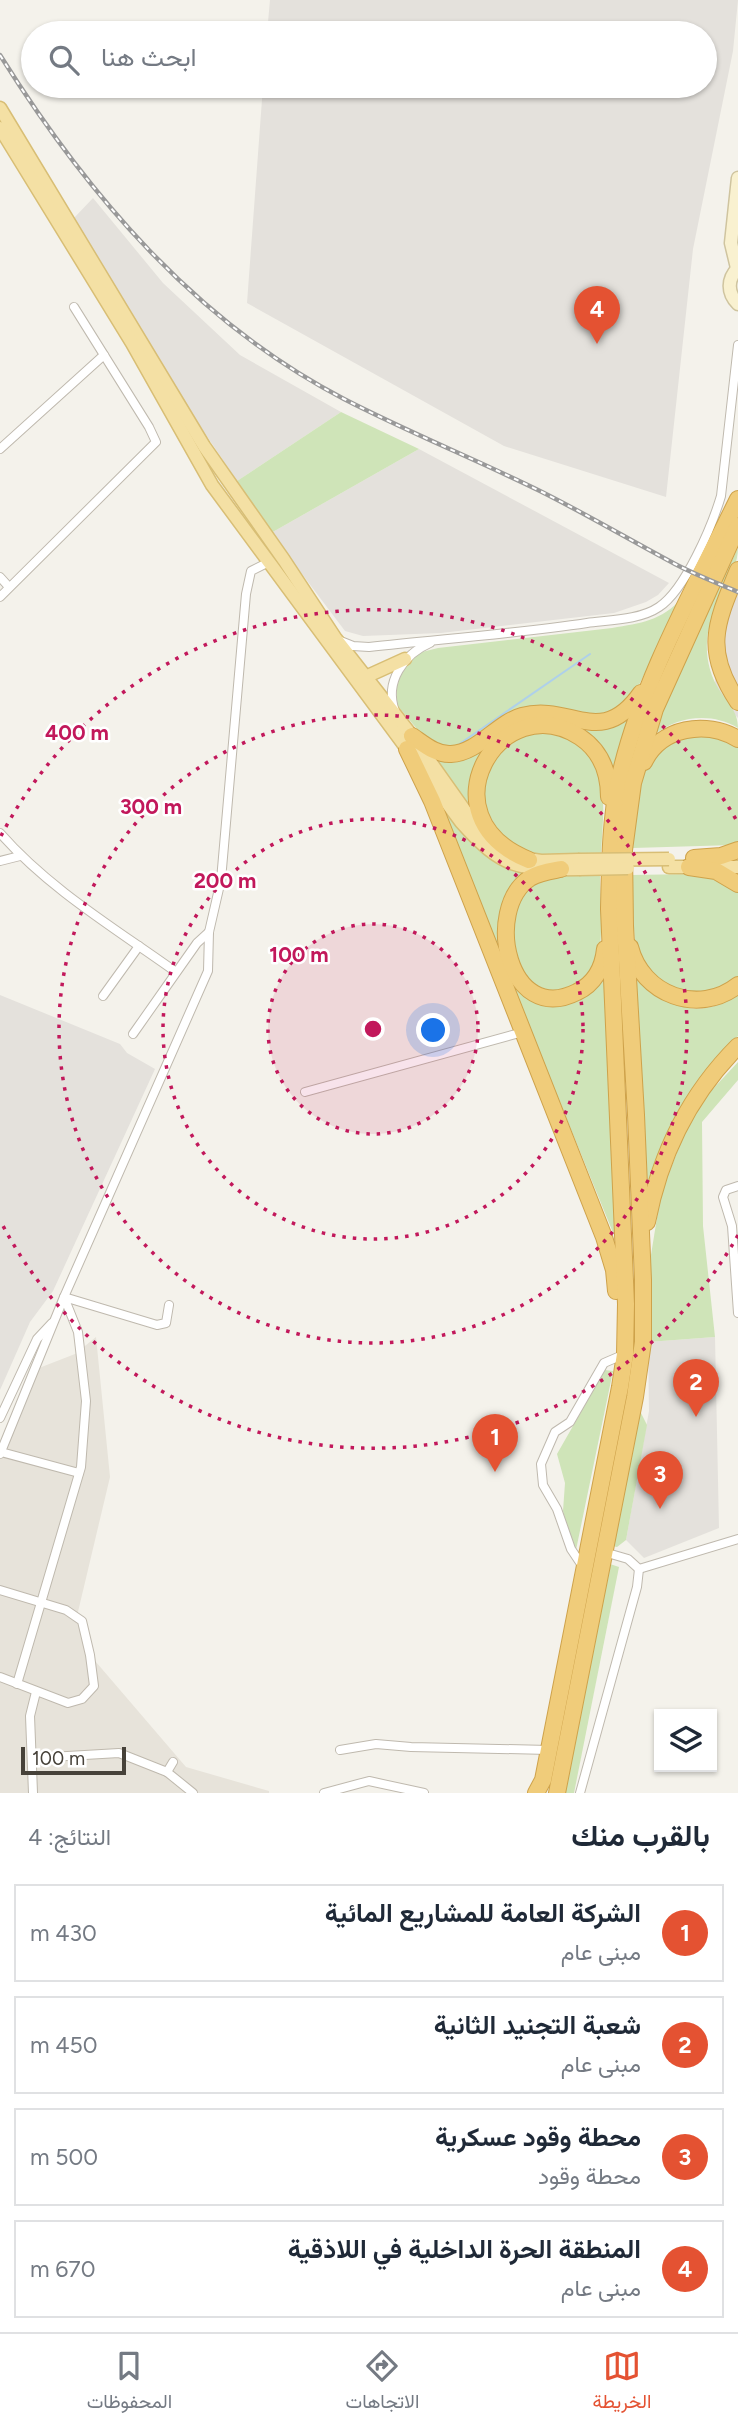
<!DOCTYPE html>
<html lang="ar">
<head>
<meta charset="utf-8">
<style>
  :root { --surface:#fff; --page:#f6f6f7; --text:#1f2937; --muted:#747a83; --line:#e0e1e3; --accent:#e45232 }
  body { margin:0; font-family:Figtree,Vazirmatn,sans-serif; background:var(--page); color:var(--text); direction:rtl }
  .controls { position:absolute; right:21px; bottom:21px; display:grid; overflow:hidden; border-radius:0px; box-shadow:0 2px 5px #0004 }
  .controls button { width:63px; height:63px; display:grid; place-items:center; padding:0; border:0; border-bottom:2px solid var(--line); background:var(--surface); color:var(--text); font:35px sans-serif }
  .scale { position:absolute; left:21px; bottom:18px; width:105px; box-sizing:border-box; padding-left:7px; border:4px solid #47423a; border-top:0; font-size:19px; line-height:24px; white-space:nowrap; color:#47423a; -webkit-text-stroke:5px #fff; paint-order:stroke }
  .you { position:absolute; left:434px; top:1031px; width:24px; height:24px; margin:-18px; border:5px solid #fff; border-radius:50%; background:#1a73e8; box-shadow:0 0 0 10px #1a73e833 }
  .badge { display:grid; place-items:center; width:46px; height:46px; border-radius:50%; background:var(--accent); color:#fff; font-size:23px; font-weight:700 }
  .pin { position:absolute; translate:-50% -58px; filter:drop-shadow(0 2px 4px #0008) }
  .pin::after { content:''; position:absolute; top:37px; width:24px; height:21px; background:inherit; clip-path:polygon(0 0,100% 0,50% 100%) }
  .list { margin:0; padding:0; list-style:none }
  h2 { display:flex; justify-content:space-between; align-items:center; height:91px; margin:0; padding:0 28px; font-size:30px }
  h2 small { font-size:23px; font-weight:400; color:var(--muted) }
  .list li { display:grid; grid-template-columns:46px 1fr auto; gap:21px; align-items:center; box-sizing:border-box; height:98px; margin:0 14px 14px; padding:0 14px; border:2px solid var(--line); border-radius:0px }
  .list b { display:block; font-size:26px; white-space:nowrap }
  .list p { margin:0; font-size:23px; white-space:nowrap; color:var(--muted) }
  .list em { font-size:23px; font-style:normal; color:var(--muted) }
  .icon { flex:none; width:38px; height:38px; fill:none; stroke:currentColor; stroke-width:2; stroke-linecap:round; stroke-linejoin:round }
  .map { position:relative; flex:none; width:738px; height:1793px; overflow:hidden; direction:ltr }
  .search { position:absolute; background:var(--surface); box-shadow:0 2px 5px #0004; left:21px; right:21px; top:21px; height:77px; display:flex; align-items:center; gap:18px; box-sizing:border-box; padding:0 24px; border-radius:38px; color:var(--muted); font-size:26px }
  .sheet { height:539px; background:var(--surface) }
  nav { display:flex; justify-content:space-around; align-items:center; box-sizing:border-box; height:98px; border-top:2px solid var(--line); background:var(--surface); font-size:19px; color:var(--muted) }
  nav a { display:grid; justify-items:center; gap:4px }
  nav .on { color:var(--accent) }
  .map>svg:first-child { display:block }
  .residential { fill:#e7e3da }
  .industrial { fill:#e4e1dc }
  .green { fill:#cfe4b8 }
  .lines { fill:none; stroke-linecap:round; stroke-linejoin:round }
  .stream { stroke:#aed0ea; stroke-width:2 }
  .street-casing { stroke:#bfb9ae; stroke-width:10 }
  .secondary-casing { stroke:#cfc49f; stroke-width:15 }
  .primary-casing { stroke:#d8be75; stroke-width:15 }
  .highway-casing { stroke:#cea24b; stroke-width:18 }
  .street { stroke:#fff; stroke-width:8 }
  .secondary { stroke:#f9f1d0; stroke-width:12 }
  .primary { stroke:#f4e0a4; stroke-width:12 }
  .highway { stroke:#f0cc7a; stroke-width:16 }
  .rail-casing { stroke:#999; stroke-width:4.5 }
  .rail { stroke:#fff; stroke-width:2; stroke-dasharray:5; stroke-linecap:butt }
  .primary-bridge-casing { stroke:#d8be75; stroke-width:15; stroke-linecap:butt }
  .primary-bridge { stroke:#f4e0a4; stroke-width:12 }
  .ring { fill:none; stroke:#c2185b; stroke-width:3.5; stroke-dasharray:3.5 7 }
  .centre { fill:#c2185b; stroke:#fff; stroke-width:3.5 }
  .ring-label { font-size:21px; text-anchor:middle; font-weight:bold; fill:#c2185b; stroke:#fff; stroke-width:5; stroke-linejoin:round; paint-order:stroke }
</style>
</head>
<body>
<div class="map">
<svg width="738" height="1793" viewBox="0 0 738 1793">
  <rect width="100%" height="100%" fill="#f4f2eb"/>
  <polygon class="residential" points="96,1337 110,1477 77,1616 90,1655 186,1767 269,1791 269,1793 0,1793 0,1456 39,1368 75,1354"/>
  <g class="industrial">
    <polygon points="270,0 738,0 733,51 693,249 666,497 504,446 247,303 263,86 705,86 705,33 267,33"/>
    <polygon points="93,198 163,283 240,355 341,412 237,481 186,405 74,218"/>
    <polygon points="419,449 669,583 658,595 646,602 614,613 441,633 363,636 345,631 271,533"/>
    <polygon points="738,575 738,718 716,696 712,632"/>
    <polygon points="0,995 120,1044 127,1053 155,1069 53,1291 30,1322 0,1390"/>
    <polygon points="715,1337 719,1528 644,1558 626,1540 649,1411 648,1342"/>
  </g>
  <g class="green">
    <polygon points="341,412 419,449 271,533 237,481"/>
    <path d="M738,548C738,575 710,608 707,640C706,656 709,672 717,686C726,702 738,710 738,728C711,712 678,716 654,735L669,690Z"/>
    <path d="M682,598L638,687L611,717L445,749L427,741L397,705V683L406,666L418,653L438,648L612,628C641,623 661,621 682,598Z"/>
    <path d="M632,712L614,771C610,764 607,753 601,747C570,709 510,716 483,754C472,770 471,793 473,812L432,754C464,766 480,748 505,730C510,727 517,721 523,719C559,707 603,747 632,712Z"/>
    <path d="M543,732C614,743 604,799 601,854H539L521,850L505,840L485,809L483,790L487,772L509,743L525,735Z"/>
    <path d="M715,732L738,744V842L734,845L633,848C636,819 636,764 662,745C677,735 698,733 715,732Z"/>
    <path d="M440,803C463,834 486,866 525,874L500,934V954Z"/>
    <polygon points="692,874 709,876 738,892 738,979 712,994 680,994 654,978 635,947 631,875"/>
    <path d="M600,875C600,896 604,943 597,961C593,973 582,982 571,986C566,987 560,990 555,991C503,993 500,892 541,879C559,873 581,875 600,875Z"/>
    <polygon points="606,969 616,1240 509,977 559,1002"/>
    <path d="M635,973C670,1004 692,1023 738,995V1036C719,1056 700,1077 685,1100C664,1131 655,1173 644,1208L638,1003Z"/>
    <polygon points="738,1062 738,1080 702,1122 703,1226 715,1337 648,1342 650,1261 661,1193 687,1127 711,1091"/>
    <polygon points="605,1370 613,1371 576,1550 572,1546 563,1511 565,1483 557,1454"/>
    <polygon points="637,1413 641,1413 647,1425 626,1540 617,1547 612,1546"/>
    <polygon points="610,1564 619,1567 574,1793 564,1793 606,1567"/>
  </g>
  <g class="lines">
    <polyline class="stream" points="458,745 590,654"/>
    <defs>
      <g id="street">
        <polyline points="0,449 104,355"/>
        <polyline points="0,577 9,587"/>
        <polyline points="0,597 156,442 149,427 74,307"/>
        <path d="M338,640L353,646L369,647C441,639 514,634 587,623C609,620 640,620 659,607C685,590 712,526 721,496L738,345"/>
        <path d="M395,711C384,682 404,654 430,643"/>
        <path d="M0,833C49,889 116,929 176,972"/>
        <polyline points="0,861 20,856"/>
        <polyline points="103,996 139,946"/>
        <polyline points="133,1034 197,943 209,932"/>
        <polyline points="305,1092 523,1032"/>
        <polyline points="738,1186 726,1190 723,1197 732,1226 738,1313"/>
        <polyline points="0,1418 37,1339 52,1323"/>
        <polyline points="1,1452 79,1473"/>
        <polyline points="0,1454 64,1297 157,1325 166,1323 169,1305"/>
        <polyline points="604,1552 628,1559 639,1569"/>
        <polyline points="583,1567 571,1549 557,1509 543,1485 541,1464 555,1432 570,1422 604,1363 625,1354"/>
        <polyline points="639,1569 738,1539"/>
        <polyline points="0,1590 66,1610 82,1621 90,1655 94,1686 82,1699 68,1703 0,1677"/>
        <polyline points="17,1684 81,1467 86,1401 78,1332 64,1297 208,971 209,932 221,880 246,594 251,571 269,562"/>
        <polyline points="340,1750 376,1744 411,1747 549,1750"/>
        <polyline points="33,1758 119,1753 167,1772"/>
        <polyline points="173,1762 167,1772 193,1793"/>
        <polyline points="33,1793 30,1716 36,1692"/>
        <polyline points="324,1793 369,1781 424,1793"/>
        <polyline points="580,1793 637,1587 639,1569"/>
      </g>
      <g id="secondary">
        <polyline points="737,268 731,243 738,178"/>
        <path d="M738,268C727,279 727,293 738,304"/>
      </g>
      <g id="primary">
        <polyline points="0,108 204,446 284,560 336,639 412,736 468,815 489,839"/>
        <path d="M0,128L132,343L212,485L461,822C503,869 518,870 579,869"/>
        <polyline points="361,679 405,659"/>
        <polyline points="522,858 541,861 578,860"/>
        <polyline points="669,867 738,867"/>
      </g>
      <g id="highway">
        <path d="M738,570C716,623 703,650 738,702"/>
        <path d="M412,736C424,744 436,755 451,754C478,753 497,723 522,716C571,703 601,750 641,693"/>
        <polyline points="407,749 432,801 604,1237 614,1270 616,1291"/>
        <path d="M644,762C661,727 706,720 738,739"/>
        <polyline points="694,858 721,856 738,850"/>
        <path d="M529,860C421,817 501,685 580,737C601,751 609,773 609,797"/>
        <polyline points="689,867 716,871 738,884"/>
        <path d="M561,869C550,871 540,872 530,878C483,909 508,1027 577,992C594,984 603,968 605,949"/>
        <path d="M630,947C642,995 699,1016 738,985"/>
        <path d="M647,1222C660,1155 689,1095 738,1046"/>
        <path d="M536,1793L543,1780L620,1387L625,1354L626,1304L609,909C610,866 610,822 619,780C640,684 695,587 738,499"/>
        <polyline points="557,1793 635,1397 643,1342 643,1280 636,1115 625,926 624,850 633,783 655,709 738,526"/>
      </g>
    </defs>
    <use href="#street" class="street-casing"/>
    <use href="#secondary" class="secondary-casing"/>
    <use href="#primary" class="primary-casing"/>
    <use href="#highway" class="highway-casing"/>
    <use href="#street" class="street"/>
    <use href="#secondary" class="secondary"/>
    <use href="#primary" class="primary"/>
    <use href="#highway" class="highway"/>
    <defs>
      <path id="rail" d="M0,55C87,194 196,322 344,399C408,432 475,459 540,491C586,514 630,540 675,564C696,575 717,583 738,592"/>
    </defs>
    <use href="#rail" class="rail-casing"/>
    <use href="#rail" class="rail"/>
    <defs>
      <g id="primary-bridge">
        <polyline points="578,860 669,859"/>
        <polyline points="579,869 628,868"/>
      </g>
    </defs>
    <use href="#primary-bridge" class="primary-bridge-casing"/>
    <use href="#primary-bridge" class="primary-bridge"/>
  </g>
  <circle cx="373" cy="1029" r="105" fill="#c2185b" fill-opacity=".12"/>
  <g class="ring">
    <circle cx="373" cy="1029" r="105"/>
    <circle cx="373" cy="1029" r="210"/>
    <circle cx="373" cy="1029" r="314"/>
    <path d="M738 1235A419 419 0 0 1 1 1222M1 836A419 419 0 0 1 738 823"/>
  </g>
  <circle cx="373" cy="1029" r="10" class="centre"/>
  <g class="ring-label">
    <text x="77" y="740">400 m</text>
    <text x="151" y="814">300 m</text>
    <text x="225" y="888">200 m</text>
    <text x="299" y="962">100 m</text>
  </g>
</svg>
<div class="controls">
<button><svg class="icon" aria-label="layers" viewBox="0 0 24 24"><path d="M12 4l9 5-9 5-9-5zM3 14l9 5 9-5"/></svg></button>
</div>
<div class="scale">100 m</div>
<div class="you"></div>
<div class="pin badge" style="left:495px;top:1472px">1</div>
<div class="pin badge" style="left:696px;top:1417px">2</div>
<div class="pin badge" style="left:660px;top:1509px">3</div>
<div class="pin badge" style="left:597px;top:344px">4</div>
<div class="search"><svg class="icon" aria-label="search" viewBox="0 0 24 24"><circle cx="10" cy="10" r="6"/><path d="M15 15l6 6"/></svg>ابحث هنا</div>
</div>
<section class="sheet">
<h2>بالقرب منك<small>النتائج: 4</small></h2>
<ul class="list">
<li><span class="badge">1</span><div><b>الشركة العامة للمشاريع المائية</b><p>مبنى عام</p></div><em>430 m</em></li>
<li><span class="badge">2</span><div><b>شعبة التجنيد الثانية</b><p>مبنى عام</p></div><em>450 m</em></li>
<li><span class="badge">3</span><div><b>محطة وقود عسكرية</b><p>محطة وقود</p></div><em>500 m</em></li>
<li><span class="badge">4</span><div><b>المنطقة الحرة الداخلية في اللاذقية</b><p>مبنى عام</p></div><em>670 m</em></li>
</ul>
</section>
<nav>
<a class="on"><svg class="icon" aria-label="map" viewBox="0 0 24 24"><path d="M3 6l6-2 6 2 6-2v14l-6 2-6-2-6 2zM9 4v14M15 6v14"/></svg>الخريطة</a>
<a><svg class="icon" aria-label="directions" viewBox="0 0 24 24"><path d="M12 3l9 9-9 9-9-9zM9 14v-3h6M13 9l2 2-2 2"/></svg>الاتجاهات</a>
<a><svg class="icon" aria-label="saved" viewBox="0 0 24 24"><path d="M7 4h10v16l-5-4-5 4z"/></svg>المحفوظات</a>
</nav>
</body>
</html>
